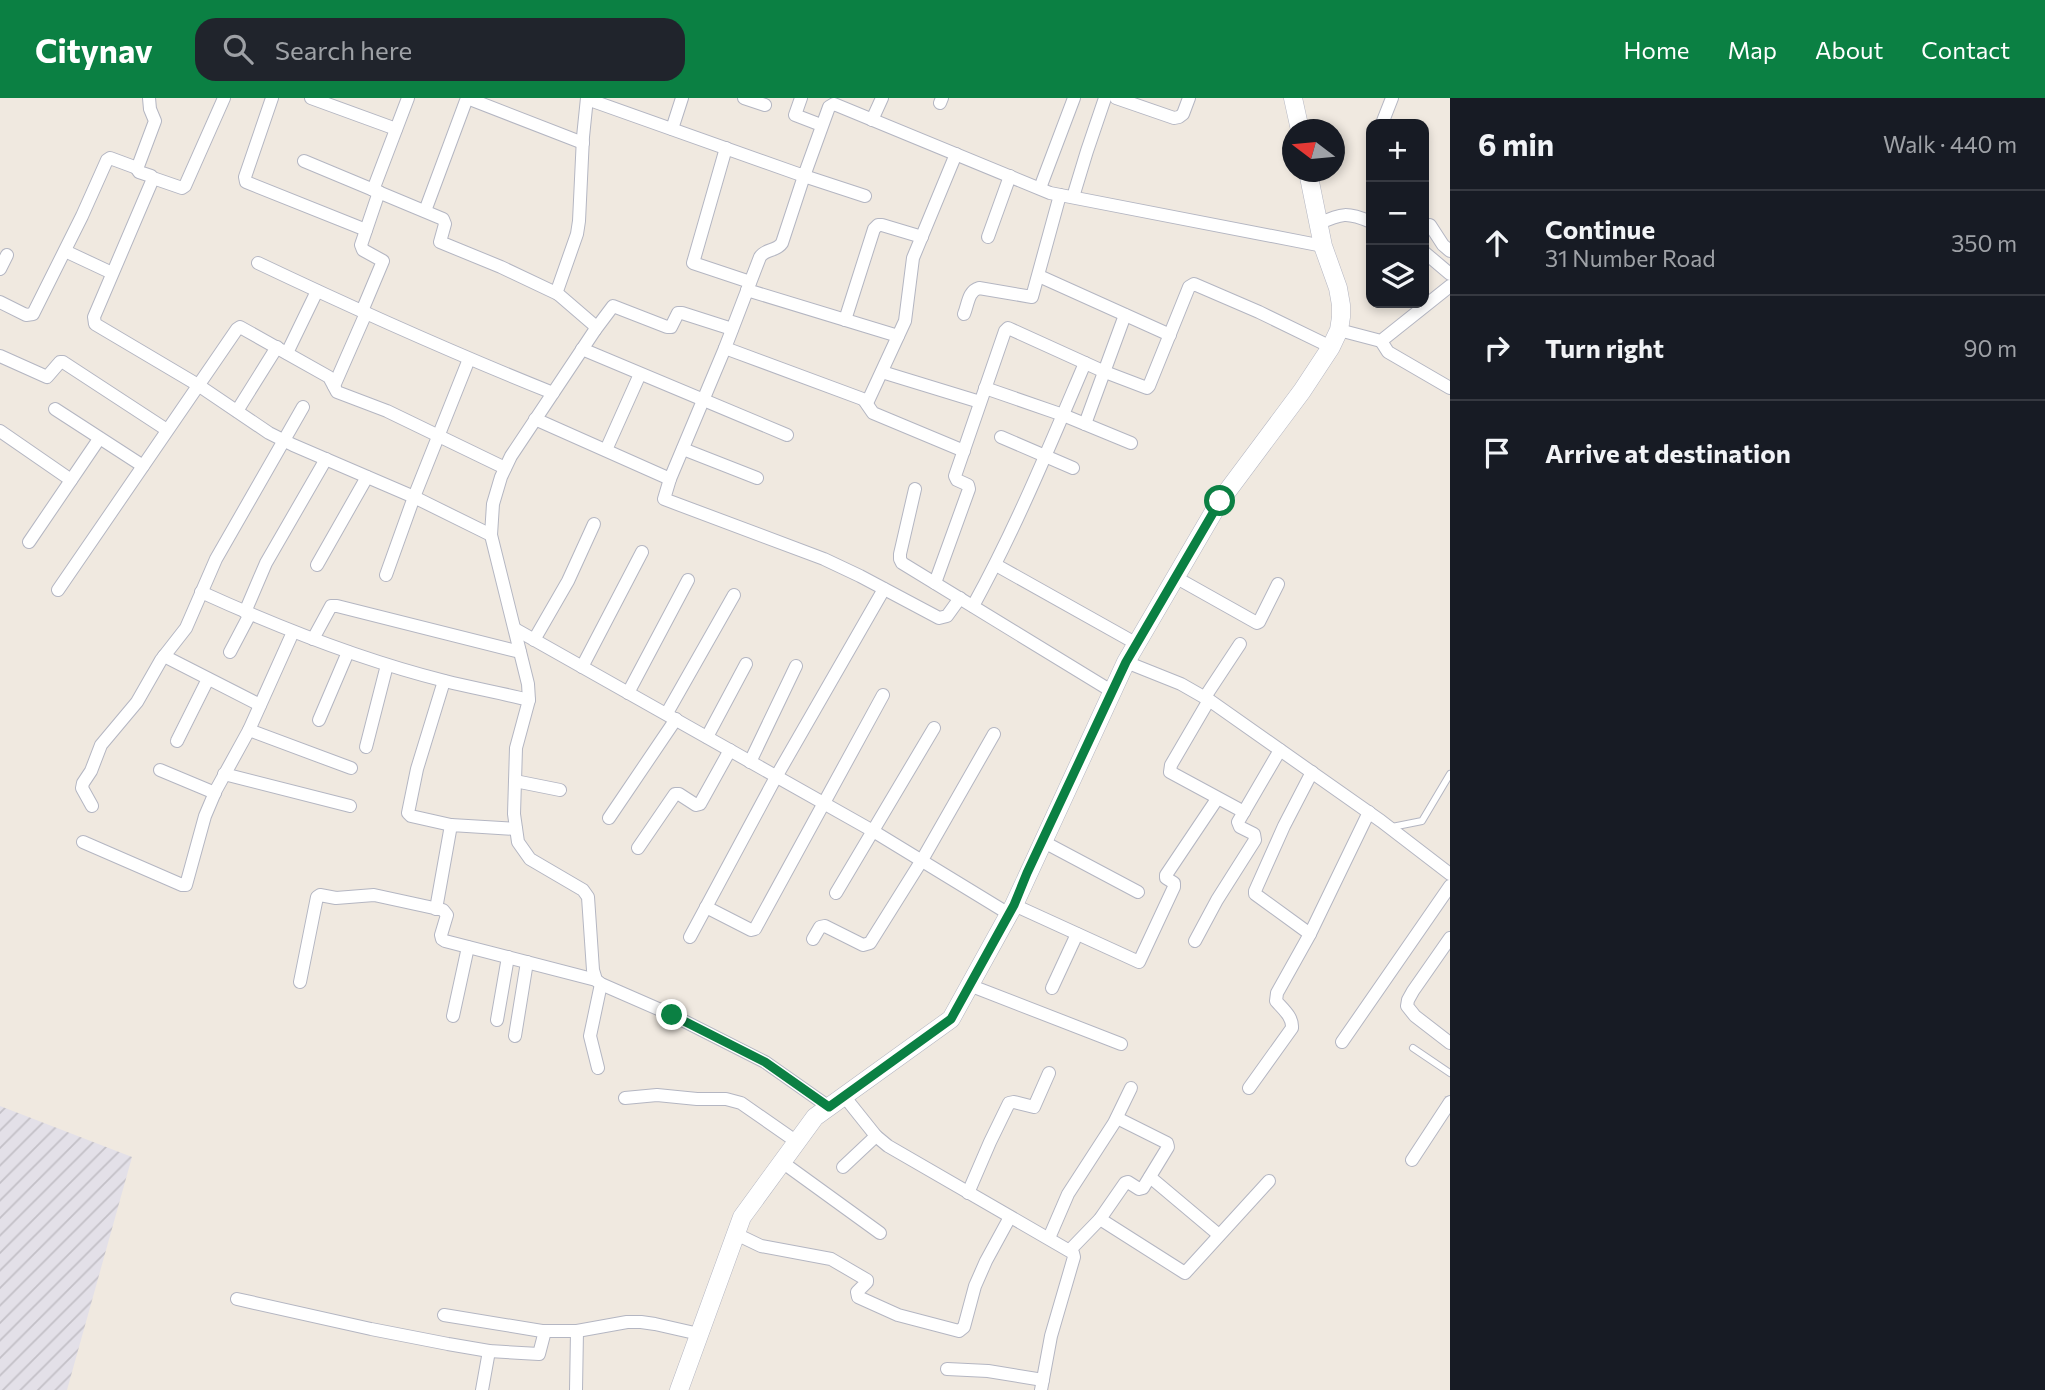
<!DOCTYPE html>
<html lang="en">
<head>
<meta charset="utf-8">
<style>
  :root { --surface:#171b24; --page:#20242c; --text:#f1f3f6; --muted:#9ea1a6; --line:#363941; --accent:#0b8043 }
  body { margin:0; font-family:Commissioner,sans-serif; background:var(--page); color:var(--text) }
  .controls { position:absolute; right:21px; top:21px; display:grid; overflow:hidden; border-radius:14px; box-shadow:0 4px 10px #0003 }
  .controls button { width:63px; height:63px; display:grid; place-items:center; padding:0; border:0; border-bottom:2px solid var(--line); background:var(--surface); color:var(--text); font:35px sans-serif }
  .compass { position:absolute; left:1282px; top:21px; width:63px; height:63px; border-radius:50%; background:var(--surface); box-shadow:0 4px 10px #0003; rotate:286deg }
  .stop { position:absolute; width:21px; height:21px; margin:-16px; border:5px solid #0b8043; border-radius:50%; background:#fff }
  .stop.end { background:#0b8043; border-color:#fff; box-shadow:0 2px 7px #0008 }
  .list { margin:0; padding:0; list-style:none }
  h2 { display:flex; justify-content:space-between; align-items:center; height:91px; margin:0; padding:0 28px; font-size:30px }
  h2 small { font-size:23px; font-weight:400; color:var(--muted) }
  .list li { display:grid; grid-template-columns:46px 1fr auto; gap:21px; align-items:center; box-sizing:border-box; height:105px; padding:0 28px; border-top:2px solid var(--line) }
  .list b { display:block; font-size:26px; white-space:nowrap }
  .list p { margin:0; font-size:23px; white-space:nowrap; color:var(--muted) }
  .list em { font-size:23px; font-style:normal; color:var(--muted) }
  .icon { flex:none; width:38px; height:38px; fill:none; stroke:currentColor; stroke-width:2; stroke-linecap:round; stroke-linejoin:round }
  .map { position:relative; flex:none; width:1450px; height:1292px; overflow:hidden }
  header { display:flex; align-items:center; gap:42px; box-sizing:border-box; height:98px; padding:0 35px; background:var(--accent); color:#fff }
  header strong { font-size:33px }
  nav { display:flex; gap:38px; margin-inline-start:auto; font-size:24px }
  .search { width:490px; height:63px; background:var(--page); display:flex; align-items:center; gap:18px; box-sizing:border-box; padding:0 24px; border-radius:21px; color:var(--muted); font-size:26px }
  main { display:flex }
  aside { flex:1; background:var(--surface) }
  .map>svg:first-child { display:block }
  .industrial { fill:url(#industrial-furrows) }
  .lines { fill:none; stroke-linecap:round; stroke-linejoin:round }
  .lane-casing { stroke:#b4b6c2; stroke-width:8 }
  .street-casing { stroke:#b4b6c2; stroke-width:14 }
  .secondary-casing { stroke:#b4b6c2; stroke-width:19 }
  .lane { stroke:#fff; stroke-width:6 }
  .street { stroke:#fff; stroke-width:12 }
  .secondary { stroke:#fff; stroke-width:18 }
  .route { stroke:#0b8043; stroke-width:9 }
</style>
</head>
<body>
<header>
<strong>Citynav</strong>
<div class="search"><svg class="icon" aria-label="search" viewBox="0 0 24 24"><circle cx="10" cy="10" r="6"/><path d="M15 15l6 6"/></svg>Search here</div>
<nav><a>Home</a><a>Map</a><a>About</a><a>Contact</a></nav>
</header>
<main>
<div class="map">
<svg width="1450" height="1292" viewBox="0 0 1450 1292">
  <defs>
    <pattern id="industrial-furrows" width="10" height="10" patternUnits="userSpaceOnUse" patternTransform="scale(1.75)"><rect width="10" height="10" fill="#e3e0e8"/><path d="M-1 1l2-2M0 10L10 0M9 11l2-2" fill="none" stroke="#c3c0c7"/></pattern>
  </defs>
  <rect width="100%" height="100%" fill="#f0e9e0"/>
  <polygon class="industrial" points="0,1008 132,1059 67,1292 0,1292"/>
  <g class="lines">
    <defs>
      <g id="lane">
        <polyline points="1392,729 1422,723 1450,676"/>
        <polyline points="1413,950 1450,975"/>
      </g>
      <g id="street">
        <polyline points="149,0 150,11 155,23 137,71 139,74 151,78 152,83 94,219 95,226 198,287 269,335 293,347 414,399 491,437"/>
        <polyline points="272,0 245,79 246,84 366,132"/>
        <polyline points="311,0 396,31"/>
        <polyline points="467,0 583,45"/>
        <polyline points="587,0 583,39 579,123 577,136 557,193 558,196 594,227 595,232 511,358 501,379 493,406 491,437 528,586 529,602 516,650 514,716 518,744 530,761 583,792 588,799 593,872 596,882 601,886 672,917 765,964 829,1009"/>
        <polyline points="744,0 765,7"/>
        <polyline points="801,0 795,17 821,27"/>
        <polyline points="1116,0 1174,20 1179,19 1183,16 1189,0"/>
        <polyline points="587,1 804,78 829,9 834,6 1050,95 1323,148"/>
        <polyline points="940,5 942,0"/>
        <polyline points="872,22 882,0"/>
        <polyline points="1383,23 1392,0"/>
        <polyline points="672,31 682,0"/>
        <polyline points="726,50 693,165 750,184"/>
        <polyline points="304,63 443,121 445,126 440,144 501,169 558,196"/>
        <polyline points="153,80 182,90 185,88 224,0"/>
        <polyline points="1040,90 1074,0"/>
        <polyline points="373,92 408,0"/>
        <path d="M865,98L804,78L782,145C776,154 766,150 760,159L725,250L670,381L664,401L824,461L860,478L939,520L947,518L960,500"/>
        <polyline points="1073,99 1087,53 1105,0"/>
        <polyline points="425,113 467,0"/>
        <path d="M1318,126C1342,115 1347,114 1371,124"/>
        <polyline points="1430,127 1443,147 1450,153"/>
        <polyline points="988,139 1010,78"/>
        <polyline points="65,153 112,175"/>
        <polyline points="1424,154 1450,176"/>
        <path d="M258,165C355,211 453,255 553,295"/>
        <polyline points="0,171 7,157"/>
        <polyline points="1039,178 1170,237"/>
        <polyline points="747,192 898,238"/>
        <polyline points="0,204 26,217 33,216 82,118 107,62 110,60 137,70"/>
        <polyline points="362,213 383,163 363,152 361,147 379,94"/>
        <path d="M964,216C968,207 968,193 979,190L1032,199L1060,97"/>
        <polyline points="845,222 874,131 878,127 882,127 922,139"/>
        <polyline points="595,232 613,208 667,229 671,229 678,215 682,215 732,231"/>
        <polyline points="1339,232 1381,243 1450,188"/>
        <polyline points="1381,243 1388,254 1450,290"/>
        <polyline points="725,250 868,303 905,223 913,160 956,56"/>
        <polyline points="582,251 787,337"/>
        <polyline points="287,255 317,193"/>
        <polyline points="0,258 47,279 60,264 63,264 167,332"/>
        <polyline points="882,274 980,304"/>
        <polyline points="334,288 366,215"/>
        <polyline points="985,290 1063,317 1131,345"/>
        <polyline points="864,302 873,315 964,353"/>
        <polyline points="55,311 143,368"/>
        <polyline points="237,313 277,249"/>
        <polyline points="535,321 670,381"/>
        <polyline points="1085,326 1125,217"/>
        <polyline points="0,333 71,382"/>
        <polyline points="1001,339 1073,370"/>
        <polyline points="683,351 757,380"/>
        <polyline points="606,352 640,276"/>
        <polyline points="915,391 900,456 900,461 902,465 1113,594"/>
        <polyline points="29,444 99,341"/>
        <polyline points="317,467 367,379"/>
        <polyline points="996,467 1137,546"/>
        <polyline points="386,477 414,399 469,261"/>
        <polyline points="1175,479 1257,525 1259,524 1278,486"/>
        <polyline points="935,485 969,391 968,387 957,382 955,378 1005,233 1008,230 1105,274 1147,290 1149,288 1189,189 1194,186 1259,214 1331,249"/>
        <polyline points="58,492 237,231 240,229 329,279 337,294 387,313 505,370"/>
        <path d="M201,494C280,530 361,562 445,583C473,590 501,595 529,602"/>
        <path d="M973,508C1016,430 1050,347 1085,265"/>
        <polyline points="245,514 266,465 326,361"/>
        <polyline points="515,531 873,733 1009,816"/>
        <polyline points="313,541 331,508 337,508 520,554"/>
        <polyline points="534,542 568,483 594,426"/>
        <polyline points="230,554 250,516"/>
        <polyline points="164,558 260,607"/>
        <polyline points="1126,564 1181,586 1209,602 1381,723 1450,776"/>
        <polyline points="582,569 642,454"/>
        <polyline points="444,583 417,671 408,715 411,718 451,727"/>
        <polyline points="628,595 688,482"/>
        <polyline points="1205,599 1240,546"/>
        <polyline points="1209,602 1171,667 1170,674 1244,714"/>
        <polyline points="667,615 734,497"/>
        <polyline points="319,622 348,554"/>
        <polyline points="249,632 351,670"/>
        <polyline points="707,639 746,566"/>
        <polyline points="177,643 208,581"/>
        <polyline points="366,649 387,567"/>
        <polyline points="750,664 796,568"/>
        <polyline points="160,672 215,695"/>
        <polyline points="224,676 350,708"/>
        <polyline points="515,683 560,692"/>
        <polyline points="92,708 82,690 83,685 91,673 101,647 137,604 161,562 186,530 216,461 303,309"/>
        <polyline points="609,720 676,621"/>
        <polyline points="1042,743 1138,794"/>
        <polyline points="83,744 182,787 186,787 205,718 216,692 249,632 293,534"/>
        <polyline points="638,750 675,696 679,696 696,707 700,706 730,652"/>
        <polyline points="836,795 934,630"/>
        <polyline points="1014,807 1139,864 1174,789 1174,785 1166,780 1166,777 1217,701"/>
        <polyline points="706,809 751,832 755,831 883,597"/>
        <polyline points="436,811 451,727 516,731"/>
        <polyline points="1310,836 1255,796 1255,793 1284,728 1312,674"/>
        <polyline points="690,839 776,679 884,491"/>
        <polyline points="1450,840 1413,893 1408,902 1407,908 1415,918 1450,945"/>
        <polyline points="813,841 820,829 825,828 863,847 870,845 922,762 994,636"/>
        <polyline points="1195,843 1217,802 1255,742 1254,736 1240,729 1238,724 1280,652"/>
        <polyline points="300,884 317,799 320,797 336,800 374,797 443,812 447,817 441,837 442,841 445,843 596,882"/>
        <polyline points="969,887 1121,946"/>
        <polyline points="1052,890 1077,836"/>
        <polyline points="453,918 468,849"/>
        <polyline points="497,922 508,859"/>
        <polyline points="515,938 527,864"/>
        <polyline points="1342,944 1450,788"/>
        <polyline points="598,970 590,938 601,886"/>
        <path d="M1249,990L1292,930C1293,919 1283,911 1276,903L1277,895L1310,836L1369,714"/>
        <polyline points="844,998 876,1038 888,1048 1073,1155 1074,1159 1051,1238 1041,1292"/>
        <polyline points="625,1000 657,997 697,1001 726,1001 741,1005 797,1044"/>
        <polyline points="1412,1062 1450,1004"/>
        <polyline points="782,1064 880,1135"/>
        <polyline points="843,1069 876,1038"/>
        <polyline points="1150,1079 1219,1137"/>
        <polyline points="968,1095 990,1044 1009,1005 1014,1004 1034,1009 1049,975"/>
        <polyline points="1100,1121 1185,1175 1269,1083"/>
        <polyline points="736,1136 761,1148 831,1161 867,1182 867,1184 857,1194 858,1199 898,1217 959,1233 964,1229 975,1188 986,1163 1010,1119"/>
        <polyline points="1049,1140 1068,1096 1114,1025 1131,990"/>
        <polyline points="1070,1152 1100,1121 1125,1085 1128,1084 1139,1091 1143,1090 1168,1049 1167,1045 1117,1020"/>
        <polyline points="237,1201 371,1231 448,1246 489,1253 539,1256 545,1233"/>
        <polyline points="444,1217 542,1233 577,1233 627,1224 641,1224 655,1226 699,1236"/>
        <polyline points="947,1271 988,1273 1043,1282"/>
        <polyline points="482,1292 489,1253"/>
        <polyline points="576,1292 577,1233"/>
      </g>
      <g id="secondary">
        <polyline points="1293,0 1300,32"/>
        <polyline points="679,1292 742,1119 815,1019 951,921 1014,807 1126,564 1220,403 1302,293 1331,249 1339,232 1341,219 1341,207 1338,190 1323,148 1308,74"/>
      </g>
    </defs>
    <use href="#lane" class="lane-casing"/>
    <use href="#street" class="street-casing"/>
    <use href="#secondary" class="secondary-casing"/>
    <use href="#lane" class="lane"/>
    <use href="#street" class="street"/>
    <use href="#secondary" class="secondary"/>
  </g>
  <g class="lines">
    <polyline class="route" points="672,917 765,964 829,1009 951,921 1014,807 1027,775 1126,564 1220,403"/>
  </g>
</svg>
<div class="controls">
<button>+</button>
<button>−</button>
<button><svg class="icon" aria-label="layers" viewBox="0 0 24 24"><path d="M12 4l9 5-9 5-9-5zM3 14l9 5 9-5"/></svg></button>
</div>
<svg class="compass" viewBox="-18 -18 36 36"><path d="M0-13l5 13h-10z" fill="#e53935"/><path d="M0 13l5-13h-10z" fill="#9ea1a6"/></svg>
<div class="stop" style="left:1220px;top:403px"></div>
<div class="stop end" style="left:672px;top:917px"></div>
</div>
<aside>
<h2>6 min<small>Walk · 440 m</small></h2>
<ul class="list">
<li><svg class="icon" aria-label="ahead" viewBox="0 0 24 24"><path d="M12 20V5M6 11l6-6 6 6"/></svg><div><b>Continue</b><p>31 Number Road</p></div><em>350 m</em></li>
<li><svg class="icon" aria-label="right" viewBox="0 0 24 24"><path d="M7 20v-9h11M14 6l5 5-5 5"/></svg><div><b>Turn right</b></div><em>90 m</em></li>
<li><svg class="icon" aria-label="arrive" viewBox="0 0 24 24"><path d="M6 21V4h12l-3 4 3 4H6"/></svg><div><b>Arrive at destination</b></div></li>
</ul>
</aside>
</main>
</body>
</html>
